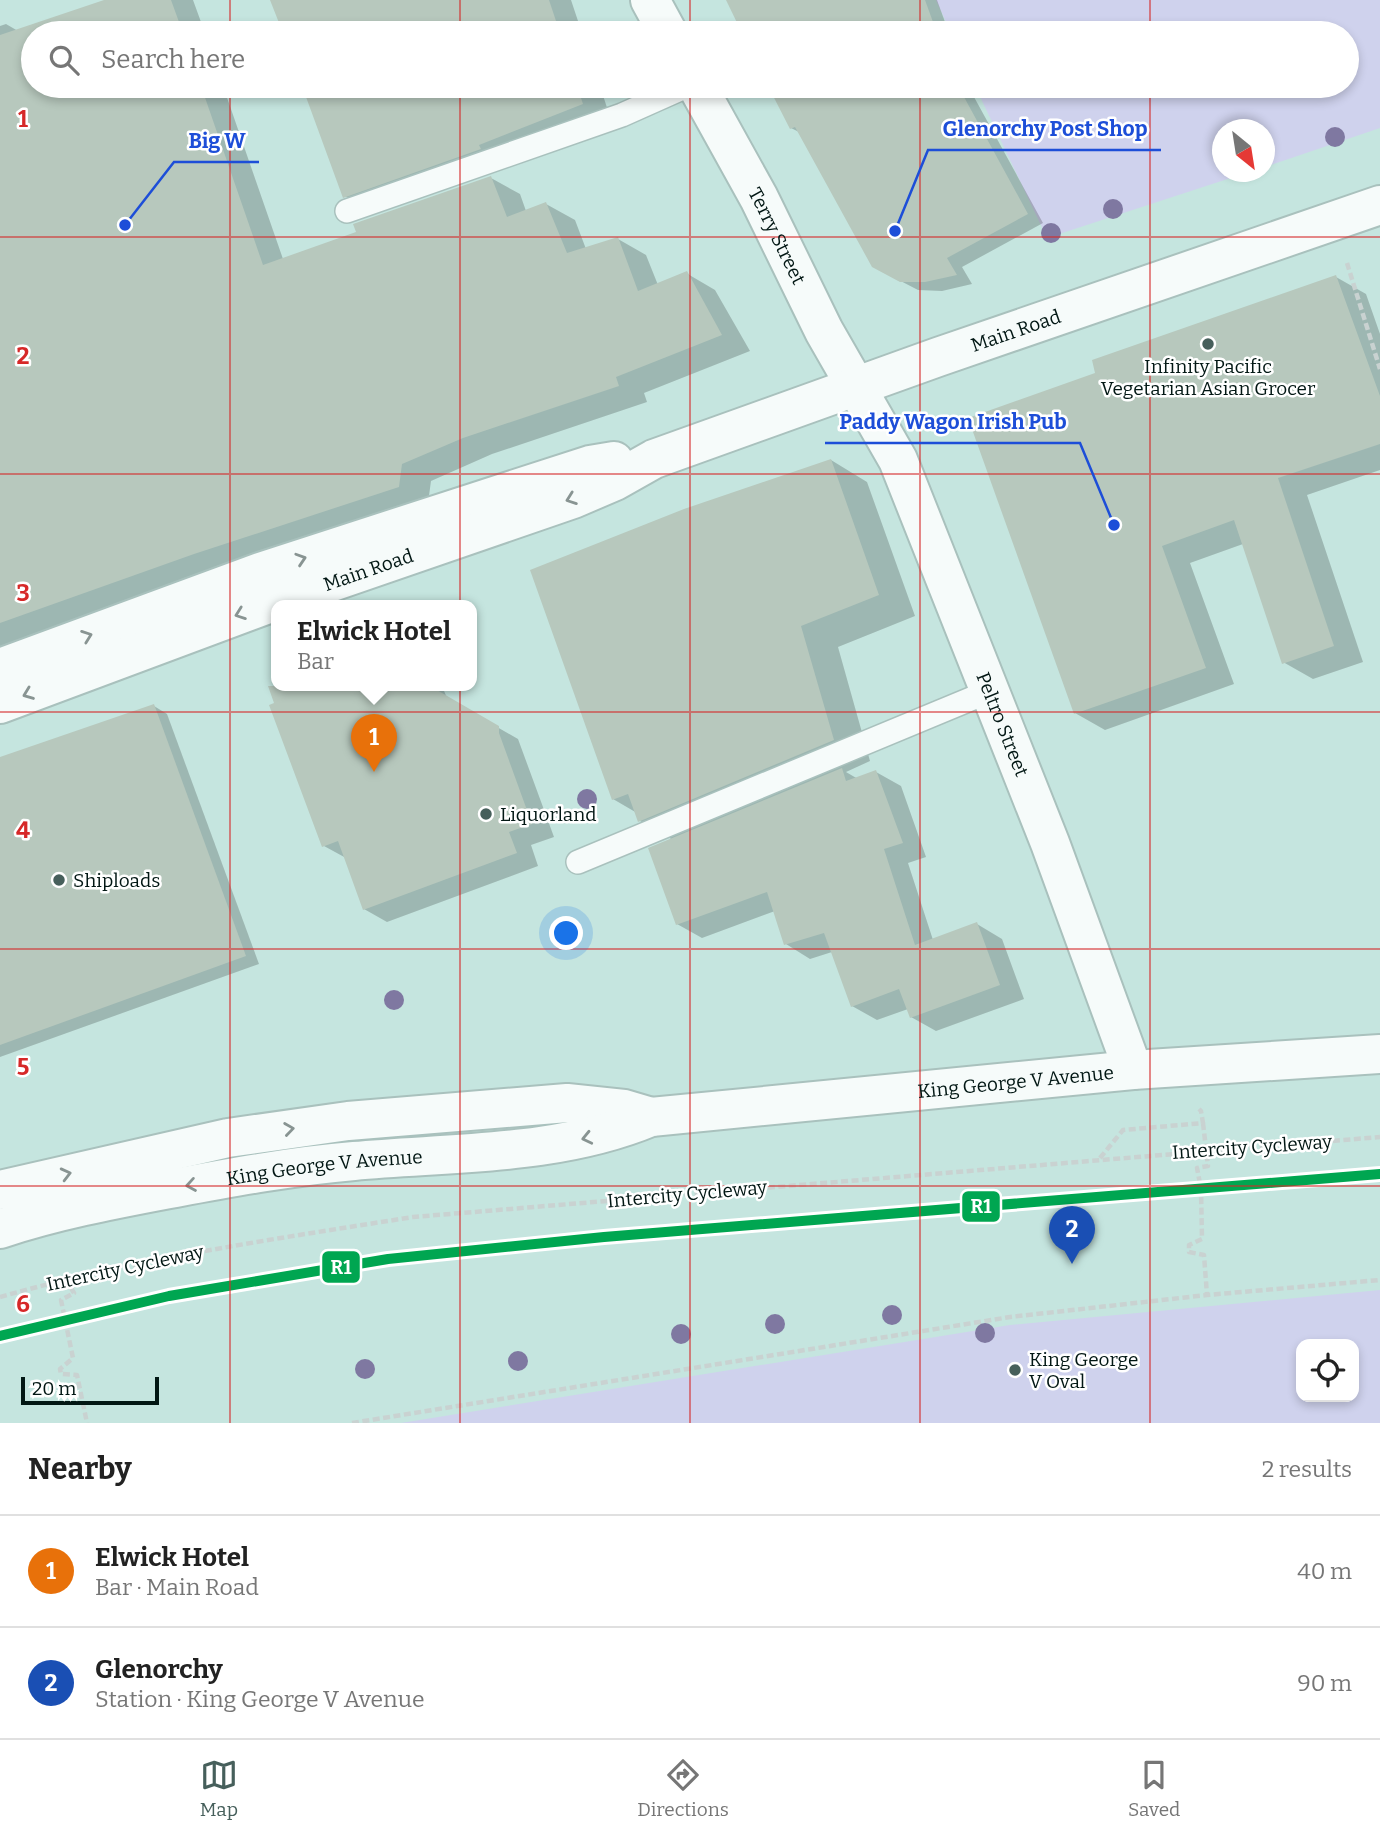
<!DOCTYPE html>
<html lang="en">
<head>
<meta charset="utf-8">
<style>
  :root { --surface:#fff; --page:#f2f2f2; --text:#222; --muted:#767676; --line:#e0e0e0; --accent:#465f5b }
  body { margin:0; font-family:Bitter,serif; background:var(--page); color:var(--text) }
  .controls { position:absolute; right:21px; bottom:21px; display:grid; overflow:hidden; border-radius:14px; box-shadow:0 4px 10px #0003 }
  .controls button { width:63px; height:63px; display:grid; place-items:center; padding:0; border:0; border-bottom:2px solid var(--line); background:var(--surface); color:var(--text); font:35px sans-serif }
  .compass { position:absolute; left:1212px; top:119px; width:63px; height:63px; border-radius:50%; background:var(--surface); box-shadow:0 4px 10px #0003; rotate:150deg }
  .scale { position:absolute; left:21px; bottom:18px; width:138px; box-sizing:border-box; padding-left:7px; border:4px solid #021714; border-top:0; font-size:19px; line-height:24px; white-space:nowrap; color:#021714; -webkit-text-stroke:5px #fff; paint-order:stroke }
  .you { position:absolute; left:567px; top:934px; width:24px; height:24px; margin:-18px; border:5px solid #fff; border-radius:50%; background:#1a73e8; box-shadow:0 0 0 10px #1a73e833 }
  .badge { display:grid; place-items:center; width:46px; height:46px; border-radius:50%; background:var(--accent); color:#fff; font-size:23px; font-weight:700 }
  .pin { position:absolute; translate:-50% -58px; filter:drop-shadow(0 2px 4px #0008) }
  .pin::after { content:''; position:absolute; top:37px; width:24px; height:21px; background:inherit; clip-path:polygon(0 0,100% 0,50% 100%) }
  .popup { position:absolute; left:271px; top:600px; width:206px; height:91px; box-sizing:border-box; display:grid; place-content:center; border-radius:14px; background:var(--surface); filter:drop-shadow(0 2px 5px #0005); font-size:23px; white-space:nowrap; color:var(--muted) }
  .popup b { font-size:26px; color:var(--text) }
  .popup::after { content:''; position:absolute; left:50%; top:100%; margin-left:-14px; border:14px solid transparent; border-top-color:var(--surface) }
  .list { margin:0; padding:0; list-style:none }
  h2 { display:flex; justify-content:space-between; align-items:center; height:91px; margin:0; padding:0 28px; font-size:30px }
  h2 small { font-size:23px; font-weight:400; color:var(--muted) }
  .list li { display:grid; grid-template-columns:46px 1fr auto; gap:21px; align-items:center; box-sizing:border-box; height:112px; padding:0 28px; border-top:2px solid var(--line) }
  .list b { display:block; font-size:26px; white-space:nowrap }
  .list p { margin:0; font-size:23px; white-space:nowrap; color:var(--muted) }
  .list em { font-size:23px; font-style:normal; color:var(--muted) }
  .icon { flex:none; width:38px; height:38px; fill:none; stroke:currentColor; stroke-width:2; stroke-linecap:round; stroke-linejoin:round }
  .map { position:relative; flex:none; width:1380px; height:1423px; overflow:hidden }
  .search { position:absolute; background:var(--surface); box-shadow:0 4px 10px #0003; left:21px; right:21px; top:21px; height:77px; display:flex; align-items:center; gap:18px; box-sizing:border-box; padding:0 24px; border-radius:38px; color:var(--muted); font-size:26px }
  .sheet { height:315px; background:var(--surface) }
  nav { display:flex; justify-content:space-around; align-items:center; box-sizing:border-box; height:98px; border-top:2px solid var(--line); background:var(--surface); font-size:19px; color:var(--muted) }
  nav a { display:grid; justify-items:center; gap:4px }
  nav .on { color:var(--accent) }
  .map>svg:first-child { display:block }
  .green { fill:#cfd2ed; fill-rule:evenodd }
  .shadow { fill:#0003 }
  .building { fill:#b7c8bd }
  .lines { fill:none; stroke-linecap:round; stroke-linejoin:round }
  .lane-casing { stroke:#a9c1bd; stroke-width:26 }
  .street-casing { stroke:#a9c1bd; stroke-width:42 }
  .secondary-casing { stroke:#a9c1bd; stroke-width:42 }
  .path { stroke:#c9d2d1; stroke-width:4.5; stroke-dasharray:7 3.5; stroke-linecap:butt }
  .lane { stroke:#f6fbfa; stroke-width:23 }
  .street { stroke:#f6fbfa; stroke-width:38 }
  .secondary { stroke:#f6fbfa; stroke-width:38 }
  .rail-1-casing { stroke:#fff; stroke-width:16 }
  .rail-1 { stroke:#00a651; stroke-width:10 }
  .tree { fill:#7f78a1 }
  .oneway { stroke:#889492 }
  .grid { fill:none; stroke:#d62828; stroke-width:2; stroke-opacity:0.55 }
  .poi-dot { fill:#465f5b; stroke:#fff; stroke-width:2.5 }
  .labels { text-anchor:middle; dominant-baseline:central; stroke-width:5; stroke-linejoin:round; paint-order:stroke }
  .street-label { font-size:19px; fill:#021714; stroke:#fff }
  .poi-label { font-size:19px; fill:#021714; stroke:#fff; text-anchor:start }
  .grid-label { font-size:23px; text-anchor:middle; font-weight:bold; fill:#d62828; stroke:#fff; stroke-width:5; stroke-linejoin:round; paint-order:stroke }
  .leader { fill:none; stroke:#1d4ed8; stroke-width:2.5 }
  .callout-dot { fill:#1d4ed8; stroke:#fff; stroke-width:2.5 }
  .callout-label { font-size:21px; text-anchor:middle; font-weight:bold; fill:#1d4ed8; stroke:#fff; stroke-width:5; stroke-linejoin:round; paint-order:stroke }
  .line-badge { stroke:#fff; stroke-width:2.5 }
  .badge-label { font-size:19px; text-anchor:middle; font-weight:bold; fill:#fff }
</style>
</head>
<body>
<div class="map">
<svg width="1380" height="1423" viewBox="0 0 1380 1423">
  <rect width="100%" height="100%" fill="#c5e5df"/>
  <g class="green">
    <polygon points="936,0 1380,0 1380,128 1265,167 1264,130 1222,130 1222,172 1249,172 1047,238 975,86 1347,86 1347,33 951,33"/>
    <path d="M1380,1290V1423H401L1010,1325ZM1301,1344H1354V1397H1301Z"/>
  </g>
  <g class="shadow">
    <polygon points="109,0 193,0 205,33 33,33 33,86 223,86 283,259 358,233 491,178 520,194 526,211 546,204 575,220 586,249 618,239 646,255 658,285 686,273 715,290 750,351 644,393 647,402 492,454 431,481 428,503 0,649 0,26 6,24 18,31"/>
    <polygon points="272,0 571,0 582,33 285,33"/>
    <polygon points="727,0 937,0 949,33 744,33"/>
    <polygon points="304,86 600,86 611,120 374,213 345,196"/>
    <polygon points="770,86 968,86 1043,223 962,267 972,284 942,291 918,290 891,276 801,133 791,128"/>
    <polygon points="1336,277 1366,294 1380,334 1380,470 1307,495 1363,662 1313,679 1283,662 1243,544 1190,563 1234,684 1105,730 1075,713 1097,374"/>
    <polygon points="831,460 867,482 915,616 838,647 870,761 846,772 858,779 876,772 901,786 926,857 908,863 933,940 977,924 1002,939 1024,999 936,1031 911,1017 908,1009 877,1020 852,1006 832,952 810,959 786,944 775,911 702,938 677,924 673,840 640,821 637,813 613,799"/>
    <polygon points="293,686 442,686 447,698 518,739 554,837 531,845 538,866 387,922 364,909 346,858 324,846"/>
    <polygon points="154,706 167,714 259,964 0,1057 0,759"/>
  </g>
  <g class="building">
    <polygon points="104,0 171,0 183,33 33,33 33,86 201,86 263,265 356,232 353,224 491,176 507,217 546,202 567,253 618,237 638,291 687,271 722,335 616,377 619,386 463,438 402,464 399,487 194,554 0,623 0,35"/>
    <polygon points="270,0 549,0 560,33 283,33"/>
    <polygon points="726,0 925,0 937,33 742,33"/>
    <polygon points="302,86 577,86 583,104 479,145 481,149 343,198"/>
    <polygon points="768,86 958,86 1028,214 947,258 957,275 925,282 900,282 872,267 795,127 790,129"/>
    <polygon points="1336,275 1380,396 1380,444 1278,478 1334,646 1282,664 1234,520 1162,546 1206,668 1074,714 968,418 1095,373 1092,360"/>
    <polygon points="831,459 879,595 801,626 834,740 638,822 628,794 612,800 530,570 684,509"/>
    <polygon points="268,686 430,686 499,726 499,733 532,824 509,832 517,853 363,910 338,841 322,847 269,705 274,703"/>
    <polygon points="154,704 246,956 0,1045 0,757"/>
    <polygon points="842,768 846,781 876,770 903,843 884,849 915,945 977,922 1000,985 910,1018 899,989 851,1007 824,933 784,945 767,892 676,925 648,848"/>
  </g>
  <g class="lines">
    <defs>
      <g id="lane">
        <polyline points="347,211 622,115 687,86"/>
        <polyline points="578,862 990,691"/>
      </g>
      <g id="street">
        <polyline points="650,0 668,33"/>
        <path id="s1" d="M697,86L759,198L824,331L898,460L1050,843L1133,1070"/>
      </g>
      <g id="secondary">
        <polyline points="0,668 260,572 590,465 614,461"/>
        <path id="s2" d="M0,704L271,603L573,499L615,481L654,459L938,357L1380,205"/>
        <polyline points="0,1190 228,1138 348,1121 567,1103 624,1109 651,1117"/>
        <path id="s3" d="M0,1229C57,1210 117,1199 175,1188C234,1177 294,1166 354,1161C453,1152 558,1156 651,1117L1133,1070L1380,1054"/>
      </g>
    </defs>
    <use href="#lane" class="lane-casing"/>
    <use href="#street" class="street-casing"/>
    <use href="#secondary" class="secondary-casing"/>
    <g class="path">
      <polyline points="1347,263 1380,369"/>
      <polyline points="1203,1123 1208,1166 1197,1168 1201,1189 1202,1239 1189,1245 1189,1252 1204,1255 1207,1295"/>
      <polyline points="1100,1158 1123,1130 1203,1123 1201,1111 1199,1109"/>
      <polyline points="65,1278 74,1293 61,1300 73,1358 60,1369 61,1374 77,1375 87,1423"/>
      <path d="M0,1297C135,1259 274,1239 413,1217L1380,1137"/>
      <polyline points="352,1423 1010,1317 1207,1295 1380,1280"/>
    </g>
    <use href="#lane" class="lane"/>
    <use href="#street" class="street"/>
    <use href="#secondary" class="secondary"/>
    <defs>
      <polyline id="rail-1" points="0,1336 169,1296 388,1259 604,1237 1380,1174"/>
    </defs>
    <use href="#rail-1" class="rail-1-casing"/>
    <use href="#rail-1" class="rail-1"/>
  </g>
  <g class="tree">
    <circle cx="1335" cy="137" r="10"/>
    <circle cx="1113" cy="209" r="10"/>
    <circle cx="1051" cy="233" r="10"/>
    <circle cx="587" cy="799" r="10"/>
    <circle cx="394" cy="1000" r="10"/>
    <circle cx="892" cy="1315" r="10"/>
    <circle cx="775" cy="1324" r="10"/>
    <circle cx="985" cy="1333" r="10"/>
    <circle cx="681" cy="1334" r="10"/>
    <circle cx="518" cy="1361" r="10"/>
    <circle cx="365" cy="1369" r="10"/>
  </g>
  <defs><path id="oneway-chevron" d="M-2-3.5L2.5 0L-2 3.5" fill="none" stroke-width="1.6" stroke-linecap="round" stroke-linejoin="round" transform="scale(1.75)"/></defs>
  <g class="oneway">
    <use href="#oneway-chevron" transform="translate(571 499) rotate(160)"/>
    <use href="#oneway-chevron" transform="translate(301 559) rotate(-18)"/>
    <use href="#oneway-chevron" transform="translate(240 614) rotate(160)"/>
    <use href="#oneway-chevron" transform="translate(87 636) rotate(-20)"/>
    <use href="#oneway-chevron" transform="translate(28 694) rotate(159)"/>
    <use href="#oneway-chevron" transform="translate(289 1129) rotate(-8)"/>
    <use href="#oneway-chevron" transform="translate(587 1138) rotate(167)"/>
    <use href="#oneway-chevron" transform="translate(66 1174) rotate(-14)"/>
    <use href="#oneway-chevron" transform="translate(191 1185) rotate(170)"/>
  </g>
  <path class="grid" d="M230,0V33M460,0V33M690,0V33M920,0V33M1150,0V33M230,86V1423M460,86V1423M690,86V1423M920,86V1423M1150,86V1423M0,237H1380M0,474H1380M0,712H1380M0,949H1380M0,1186H1380"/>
  <g class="poi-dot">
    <circle cx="1208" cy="344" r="7"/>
    <circle cx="486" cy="814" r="7"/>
    <circle cx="59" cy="880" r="7"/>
    <circle cx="1015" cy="1370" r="7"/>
  </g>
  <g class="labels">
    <g class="street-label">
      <text stroke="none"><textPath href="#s1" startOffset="170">Terry Street</textPath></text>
      <text stroke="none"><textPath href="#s2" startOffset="1083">Main Road</textPath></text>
      <text stroke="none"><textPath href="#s2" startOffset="392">Main Road</textPath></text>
      <text stroke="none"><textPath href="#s1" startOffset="709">Peltro Street</textPath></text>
      <text stroke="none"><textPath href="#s3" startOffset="1029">King George V Avenue</textPath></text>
      <text transform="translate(1252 1147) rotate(-4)">Intercity Cycleway</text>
      <text stroke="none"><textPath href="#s3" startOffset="331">King George V Avenue</textPath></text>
      <text transform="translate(687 1194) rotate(-5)">Intercity Cycleway</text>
      <text transform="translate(125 1268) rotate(-12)">Intercity Cycleway</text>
    </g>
    <g class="poi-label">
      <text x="1208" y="366" text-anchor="middle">Infinity Pacific<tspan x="1208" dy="22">Vegetarian Asian Grocer</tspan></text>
      <text x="500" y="814">Liquorland</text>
      <text x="73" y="880">Shiploads</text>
      <text x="1029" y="1359">King George<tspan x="1029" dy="22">V Oval</tspan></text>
    </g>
  </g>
  <g class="grid-label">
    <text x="23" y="127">1</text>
    <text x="23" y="364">2</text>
    <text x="23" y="601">3</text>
    <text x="23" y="838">4</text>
    <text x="23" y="1075">5</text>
    <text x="23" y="1312">6</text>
  </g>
  <path class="leader" d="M895 231L928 150H1161M125 225L174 162H259M1114 525L1080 443H825"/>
  <g class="callout-dot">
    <circle cx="895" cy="231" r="7"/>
    <circle cx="125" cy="225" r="7"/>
    <circle cx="1114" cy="525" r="7"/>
  </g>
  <g class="callout-label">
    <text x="1045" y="136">Glenorchy Post Shop</text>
    <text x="217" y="148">Big W</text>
    <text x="953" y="429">Paddy Wagon Irish Pub</text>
  </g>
  <g class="line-badge">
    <rect x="961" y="1190" width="40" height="33" rx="7" fill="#00a651"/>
    <rect x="321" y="1250" width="40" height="34" rx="7" fill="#00a651"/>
  </g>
  <g class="badge-label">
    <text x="981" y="1213">R1</text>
    <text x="341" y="1274">R1</text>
  </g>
</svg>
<div class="controls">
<button><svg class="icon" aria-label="locate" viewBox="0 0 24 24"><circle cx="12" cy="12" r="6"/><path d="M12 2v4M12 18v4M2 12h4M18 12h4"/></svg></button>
</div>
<svg class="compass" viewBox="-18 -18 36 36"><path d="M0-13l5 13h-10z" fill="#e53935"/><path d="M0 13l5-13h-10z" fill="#767676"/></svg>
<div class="scale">20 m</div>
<div class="you"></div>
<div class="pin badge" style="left:374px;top:772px;background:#e8710a">1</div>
<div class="popup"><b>Elwick Hotel</b>Bar</div>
<div class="pin badge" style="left:1072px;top:1264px;background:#1a4fb4">2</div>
<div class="search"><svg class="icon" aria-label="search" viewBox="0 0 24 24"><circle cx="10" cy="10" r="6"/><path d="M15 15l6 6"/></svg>Search here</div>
</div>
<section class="sheet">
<h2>Nearby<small>2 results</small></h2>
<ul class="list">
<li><span class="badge" style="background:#e8710a">1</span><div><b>Elwick Hotel</b><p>Bar · Main Road</p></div><em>40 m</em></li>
<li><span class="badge" style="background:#1a4fb4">2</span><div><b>Glenorchy</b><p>Station · King George V Avenue</p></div><em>90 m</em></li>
</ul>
</section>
<nav>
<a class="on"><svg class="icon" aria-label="map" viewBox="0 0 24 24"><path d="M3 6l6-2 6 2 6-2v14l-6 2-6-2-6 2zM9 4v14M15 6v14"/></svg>Map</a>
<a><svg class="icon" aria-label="directions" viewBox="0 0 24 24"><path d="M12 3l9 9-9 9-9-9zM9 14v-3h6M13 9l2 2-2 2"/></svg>Directions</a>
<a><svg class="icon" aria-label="saved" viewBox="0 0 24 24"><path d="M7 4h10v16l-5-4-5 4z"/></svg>Saved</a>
</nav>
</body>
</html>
